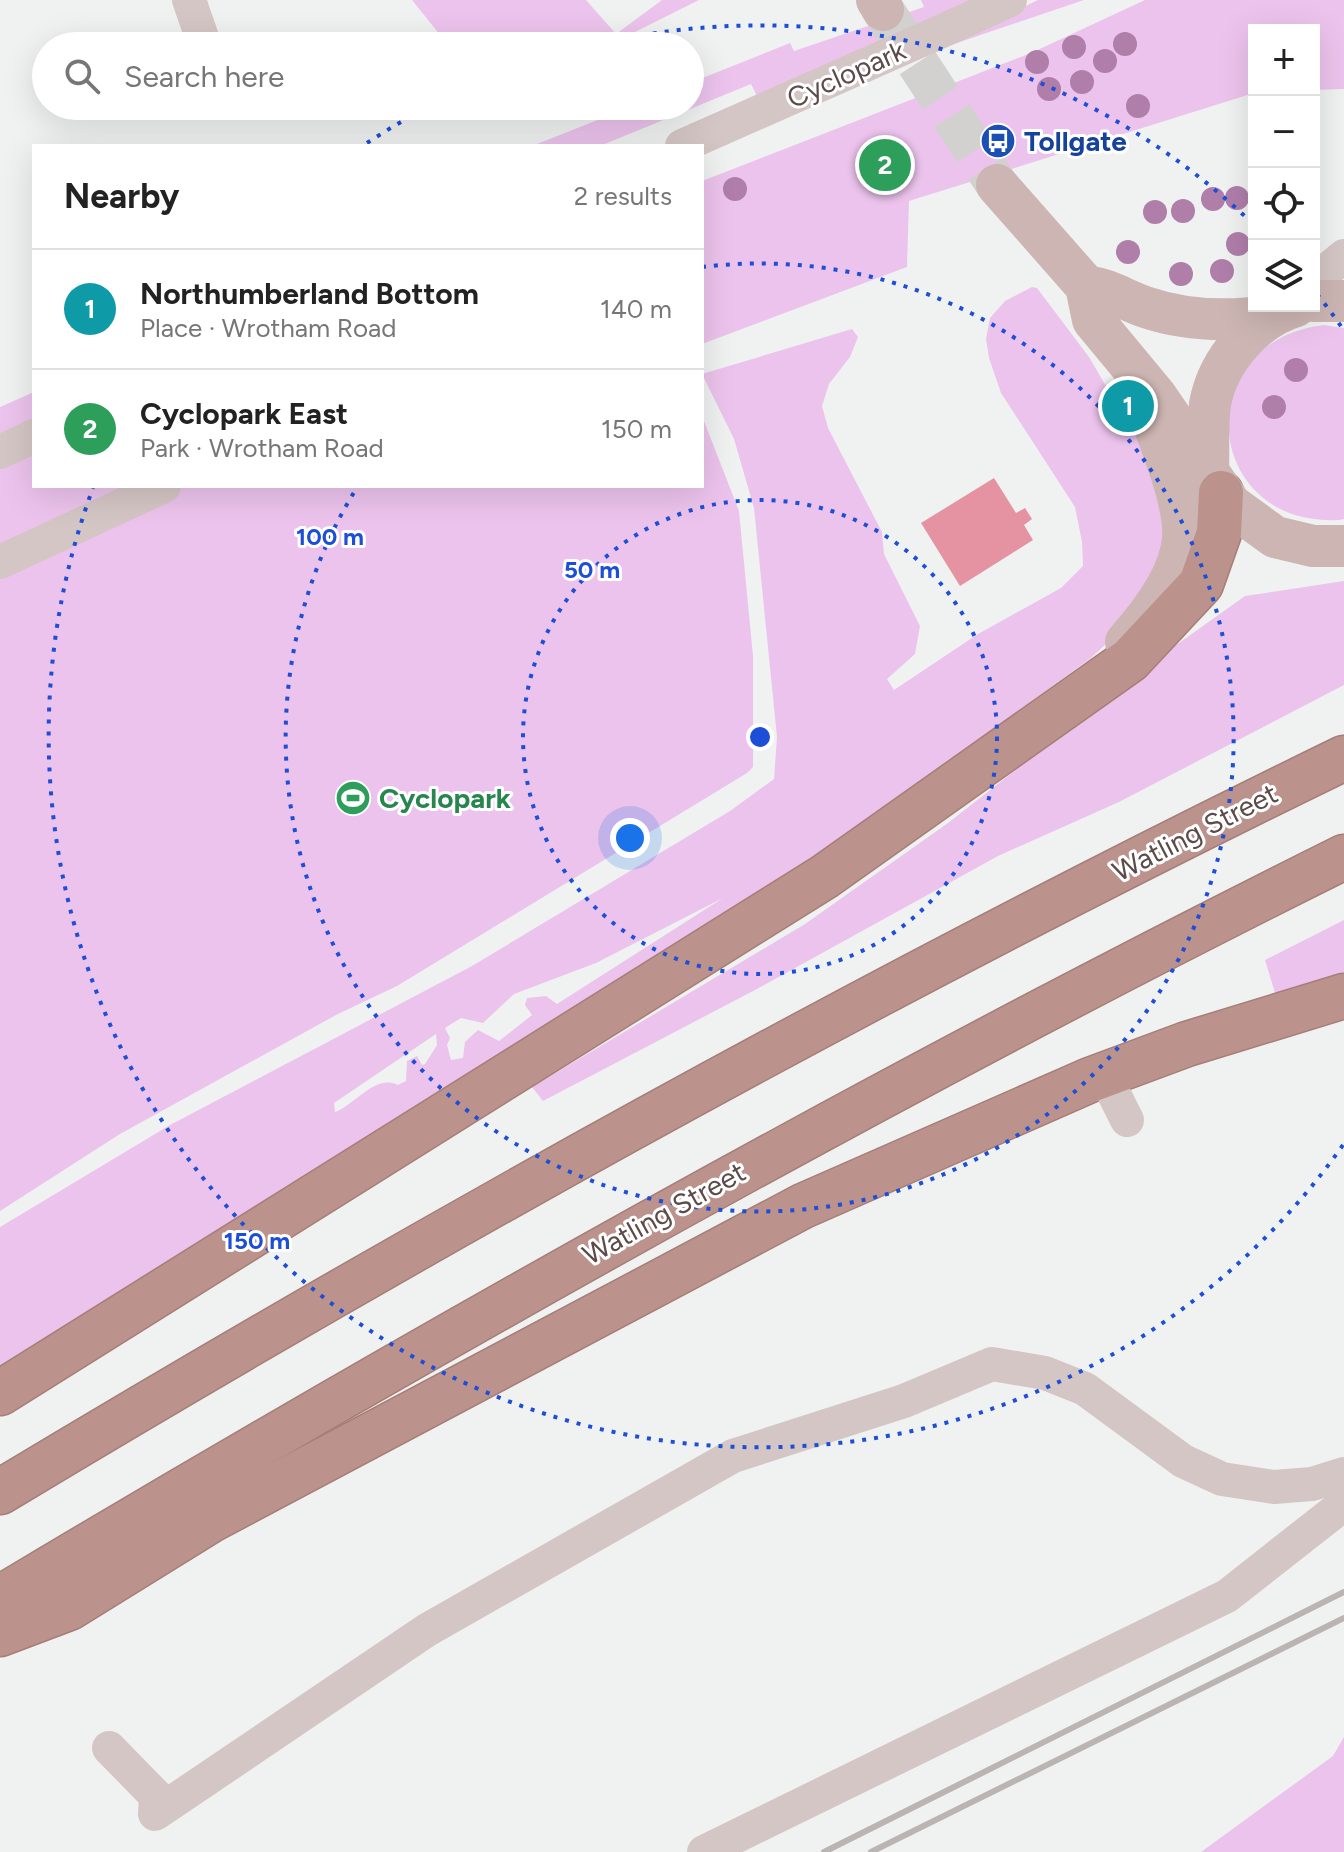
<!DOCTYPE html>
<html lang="en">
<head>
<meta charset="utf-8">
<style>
  :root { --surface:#fff; --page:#f2f2f2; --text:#222; --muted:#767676; --line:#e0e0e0; --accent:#d54628 }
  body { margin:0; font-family:Figtree,sans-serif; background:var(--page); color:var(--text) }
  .controls { position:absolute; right:24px; top:24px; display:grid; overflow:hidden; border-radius:0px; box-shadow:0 8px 32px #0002 }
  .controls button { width:72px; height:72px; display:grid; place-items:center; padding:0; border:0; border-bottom:2px solid var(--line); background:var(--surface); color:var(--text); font:40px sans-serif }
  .you { position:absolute; left:630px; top:838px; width:28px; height:28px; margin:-20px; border:6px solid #fff; border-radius:50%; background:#1a73e8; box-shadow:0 0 0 12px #1a73e833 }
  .badge { display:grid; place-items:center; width:52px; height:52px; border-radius:50%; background:var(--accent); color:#fff; font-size:26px; font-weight:700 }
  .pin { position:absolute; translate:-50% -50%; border:4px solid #fff; box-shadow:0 2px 8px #0006 }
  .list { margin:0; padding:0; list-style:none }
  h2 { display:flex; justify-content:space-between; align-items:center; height:104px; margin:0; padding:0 32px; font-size:34px }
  h2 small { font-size:26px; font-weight:400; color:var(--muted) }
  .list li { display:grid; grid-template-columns:52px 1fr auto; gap:24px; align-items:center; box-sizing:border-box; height:120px; padding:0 32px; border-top:2px solid var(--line) }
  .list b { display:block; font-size:30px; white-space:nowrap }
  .list p { margin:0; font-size:26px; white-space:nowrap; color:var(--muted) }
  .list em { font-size:26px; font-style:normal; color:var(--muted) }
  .icon { flex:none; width:44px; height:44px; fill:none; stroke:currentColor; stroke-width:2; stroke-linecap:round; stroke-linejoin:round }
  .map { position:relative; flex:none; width:1344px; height:1852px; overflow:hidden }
  .search { position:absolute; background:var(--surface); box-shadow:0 8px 32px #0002; left:32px; top:32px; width:672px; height:88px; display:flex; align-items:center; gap:20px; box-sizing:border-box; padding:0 28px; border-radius:44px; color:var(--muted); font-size:30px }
  .panel { position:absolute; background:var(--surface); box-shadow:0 8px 32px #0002; left:32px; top:144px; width:672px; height:344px; border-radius:0px }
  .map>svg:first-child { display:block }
  .green { fill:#ecc3ec; fill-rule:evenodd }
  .water { fill:#e593a2 }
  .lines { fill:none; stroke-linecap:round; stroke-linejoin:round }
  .major-tunnel { stroke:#d2d1d0; stroke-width:42; stroke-dasharray:42 21; stroke-linecap:butt }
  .highway-casing { stroke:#a67e77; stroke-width:47 }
  .minor { stroke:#d4c6c5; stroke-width:34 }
  .major { stroke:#ccb5b2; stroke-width:42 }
  .highway { stroke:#bb928c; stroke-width:44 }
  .rail { stroke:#bab4b3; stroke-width:6 }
  .minor-bridge { stroke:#d4c6c5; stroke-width:34 }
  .tree { fill:#af7ea9 }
  .ring { fill:none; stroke:#1d4ed8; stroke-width:4; stroke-dasharray:4 8 }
  .labels { text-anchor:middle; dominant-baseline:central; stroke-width:6; stroke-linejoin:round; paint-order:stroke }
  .street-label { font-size:28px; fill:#5c4b49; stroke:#fff }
  .transit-label { font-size:28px; font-weight:bold; fill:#164399; stroke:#fff; text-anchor:start }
  .leisure-label { font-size:28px; font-weight:bold; fill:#27864d; stroke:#fff; text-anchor:start }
  .centre { fill:#1d4ed8; stroke:#fff; stroke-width:4 }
  .ring-label { font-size:24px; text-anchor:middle; font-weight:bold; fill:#1d4ed8; stroke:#fff; stroke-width:6; stroke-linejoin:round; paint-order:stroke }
</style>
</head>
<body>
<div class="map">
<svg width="1344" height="1852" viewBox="0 0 1344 1852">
  <rect width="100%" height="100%" fill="#f0f2f2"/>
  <g class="green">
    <polygon points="412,0 586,0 616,34 662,0 699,0 607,46 449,46"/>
    <polygon points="921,0 976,0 758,98 751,84 600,146 532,146 633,106 690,106 690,83 790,43 794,51 924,7"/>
    <polygon points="1038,0 1084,0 954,44 953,42"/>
    <polygon points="1145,0 1344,0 1344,89 1314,90 1314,30 1254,30 1254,93 909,201 907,267 702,344 702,181 1031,53"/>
    <path d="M1032,287L1037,288L1089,357L1119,408L1127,404L1169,536L1125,626L1091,658L804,866L412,1109L0,1370V1227L170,1125L472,966L730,811L774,779L777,737L754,508L734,439L702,374L852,329L858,337L850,357L829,384L822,406L828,428L882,532L884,554L920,626L915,654L887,679L894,690L978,634L1061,588L1083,566L1082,542L1075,507L1001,393L989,358L986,339L990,318L1005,301ZM723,898L557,1004L546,996L527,998L525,1005L532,1015L499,1041L478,1030L465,1042L463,1058L451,1060L447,1045L450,1038L445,1028L461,1018L483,1023L514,994L596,963ZM436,1034L437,1045L425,1064L422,1065L417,1056L407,1061L406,1081L398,1085C376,1073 353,1106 335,1112L334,1103Z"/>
    <path d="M1324,325L1344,328V519L1339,520C1201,527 1188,341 1324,325Z"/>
    <polygon points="34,392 34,486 702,486 702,416 739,511 753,656 753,767 747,773 397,986 336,1015 120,1134 0,1211 0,407"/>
    <polygon points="1344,581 1344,685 1119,802 998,856 755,990 543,1101 532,1087 805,924 948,823 1158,658 1245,596"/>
    <polygon points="1344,920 1344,984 1278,1003 1265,960"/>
    <polygon points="1344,1737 1344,1852 1201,1852 1333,1756"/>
  </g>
  <polygon class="water" points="994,478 1016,513 1025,508 1032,519 1024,525 1033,540 960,586 921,523"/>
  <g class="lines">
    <polyline class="major-tunnel" points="883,10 997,185"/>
    <defs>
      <g id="highway">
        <polyline points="0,1393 824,877 1130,660 1201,584 1219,533 1221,493"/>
        <path d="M0,1492C437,1229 885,981 1344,758"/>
        <path d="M0,1598C440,1335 885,1085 1344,857"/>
        <polyline points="0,1634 69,1608 211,1520 803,1206 1090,1080 1187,1044 1344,996"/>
      </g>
    </defs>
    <use href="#highway" class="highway-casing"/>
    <g class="minor">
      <polyline points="189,0 205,46"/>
      <polyline points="951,27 1010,0"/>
      <polyline points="682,146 863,66"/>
      <polyline points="1314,281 1344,256"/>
      <polyline points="0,452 34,436"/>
      <polyline points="0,562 164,486"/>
      <polyline points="1105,1076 1127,1120"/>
      <polyline points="109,1748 156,1796 155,1814 427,1630 733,1456 904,1401 992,1364 1045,1373 1085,1389 1183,1461 1222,1479 1274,1487 1312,1484 1344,1474"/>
      <polyline points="704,1852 1227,1596 1344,1504"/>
    </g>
    <g class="major">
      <polyline points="877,0 883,10"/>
      <polyline points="997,185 1086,286 1093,320 1156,396 1231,505 1275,537 1313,546 1344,546"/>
      <path d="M1086,286C1112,290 1122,299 1145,307C1186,321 1226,322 1269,316"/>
      <polyline points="1314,301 1344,301"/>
      <path d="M1208,472C1209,449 1207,426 1210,404C1218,360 1255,318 1296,306"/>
      <path d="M1126,642C1150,615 1180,577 1183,539C1186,502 1159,442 1148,406"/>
    </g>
    <use href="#highway" class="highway"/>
    <g class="rail">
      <polyline points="824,1852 1344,1592"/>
      <polyline points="871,1852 1344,1618"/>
    </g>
    <polyline class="minor-bridge" points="863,66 951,27"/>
  </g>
  <g class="tree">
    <circle cx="1125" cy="44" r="12"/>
    <circle cx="1074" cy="47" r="12"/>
    <circle cx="1105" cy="61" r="12"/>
    <circle cx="1037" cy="62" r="12"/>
    <circle cx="1082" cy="82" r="12"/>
    <circle cx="1049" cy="89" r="12"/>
    <circle cx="1138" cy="106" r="12"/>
    <circle cx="735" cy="189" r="12"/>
    <circle cx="1237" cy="198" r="12"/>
    <circle cx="1213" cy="199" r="12"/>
    <circle cx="1183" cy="211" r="12"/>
    <circle cx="1155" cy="212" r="12"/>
    <circle cx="1238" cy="244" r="12"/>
    <circle cx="1128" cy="252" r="12"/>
    <circle cx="1222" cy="271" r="12"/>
    <circle cx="1181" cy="274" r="12"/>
    <circle cx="1296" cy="370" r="12"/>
    <circle cx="1274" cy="407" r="12"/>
  </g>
  <g class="ring">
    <circle cx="760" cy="737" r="237"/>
    <path d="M702 267A474 474 0 1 1 356 489"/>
    <path d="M1343 1145A712 712 0 0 1 93 488M367 143A712 712 0 0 1 426 108M594 45A712 712 0 0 1 1250 221M1317 294A712 712 0 0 1 1343 329"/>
  </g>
  <defs>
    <symbol id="bus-disc" viewBox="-11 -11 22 22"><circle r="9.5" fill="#1a4fb4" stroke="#fff"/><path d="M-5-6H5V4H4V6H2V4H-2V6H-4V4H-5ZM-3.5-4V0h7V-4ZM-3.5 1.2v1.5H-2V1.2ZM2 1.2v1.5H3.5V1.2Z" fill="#fff"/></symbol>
    <symbol id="stadium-disc" viewBox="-11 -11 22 22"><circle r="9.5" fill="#2e9e5b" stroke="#fff"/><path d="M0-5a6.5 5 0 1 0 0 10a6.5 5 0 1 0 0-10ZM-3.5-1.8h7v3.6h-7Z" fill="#fff"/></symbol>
  </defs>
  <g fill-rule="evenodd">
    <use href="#bus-disc" x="978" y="121" width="40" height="40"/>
    <use href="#stadium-disc" x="333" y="778" width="40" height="40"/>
  </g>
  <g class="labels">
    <g class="street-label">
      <text transform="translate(846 74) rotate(-24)">Cyclopark</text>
      <text transform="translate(1195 832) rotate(-27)">Watling Street</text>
      <text transform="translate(664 1213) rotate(-29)">Watling Street</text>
    </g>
    <g class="transit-label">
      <text x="1024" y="141">Tollgate</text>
    </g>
    <g class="leisure-label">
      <text x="379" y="798">Cyclopark</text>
    </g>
  </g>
  <circle cx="760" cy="737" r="12" class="centre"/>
  <g class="ring-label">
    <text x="330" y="545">100 m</text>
    <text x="592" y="578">50 m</text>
    <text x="257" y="1249">150 m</text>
  </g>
</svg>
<div class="controls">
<button>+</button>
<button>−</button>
<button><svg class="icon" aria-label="locate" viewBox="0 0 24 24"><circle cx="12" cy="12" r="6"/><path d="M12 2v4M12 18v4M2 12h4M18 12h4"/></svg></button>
<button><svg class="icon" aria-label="layers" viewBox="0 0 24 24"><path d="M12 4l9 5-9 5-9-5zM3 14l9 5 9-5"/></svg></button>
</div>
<div class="you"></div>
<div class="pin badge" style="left:1128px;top:406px;background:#0f9aa8">1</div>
<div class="pin badge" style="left:885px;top:165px;background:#2e9e5b">2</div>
<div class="search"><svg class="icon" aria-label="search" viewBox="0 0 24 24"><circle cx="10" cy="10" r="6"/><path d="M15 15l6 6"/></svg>Search here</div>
<section class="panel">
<h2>Nearby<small>2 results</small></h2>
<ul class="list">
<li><span class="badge" style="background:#0f9aa8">1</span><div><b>Northumberland Bottom</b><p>Place · Wrotham Road</p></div><em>140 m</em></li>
<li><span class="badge" style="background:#2e9e5b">2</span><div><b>Cyclopark East</b><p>Park · Wrotham Road</p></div><em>150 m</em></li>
</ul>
</section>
</div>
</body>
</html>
